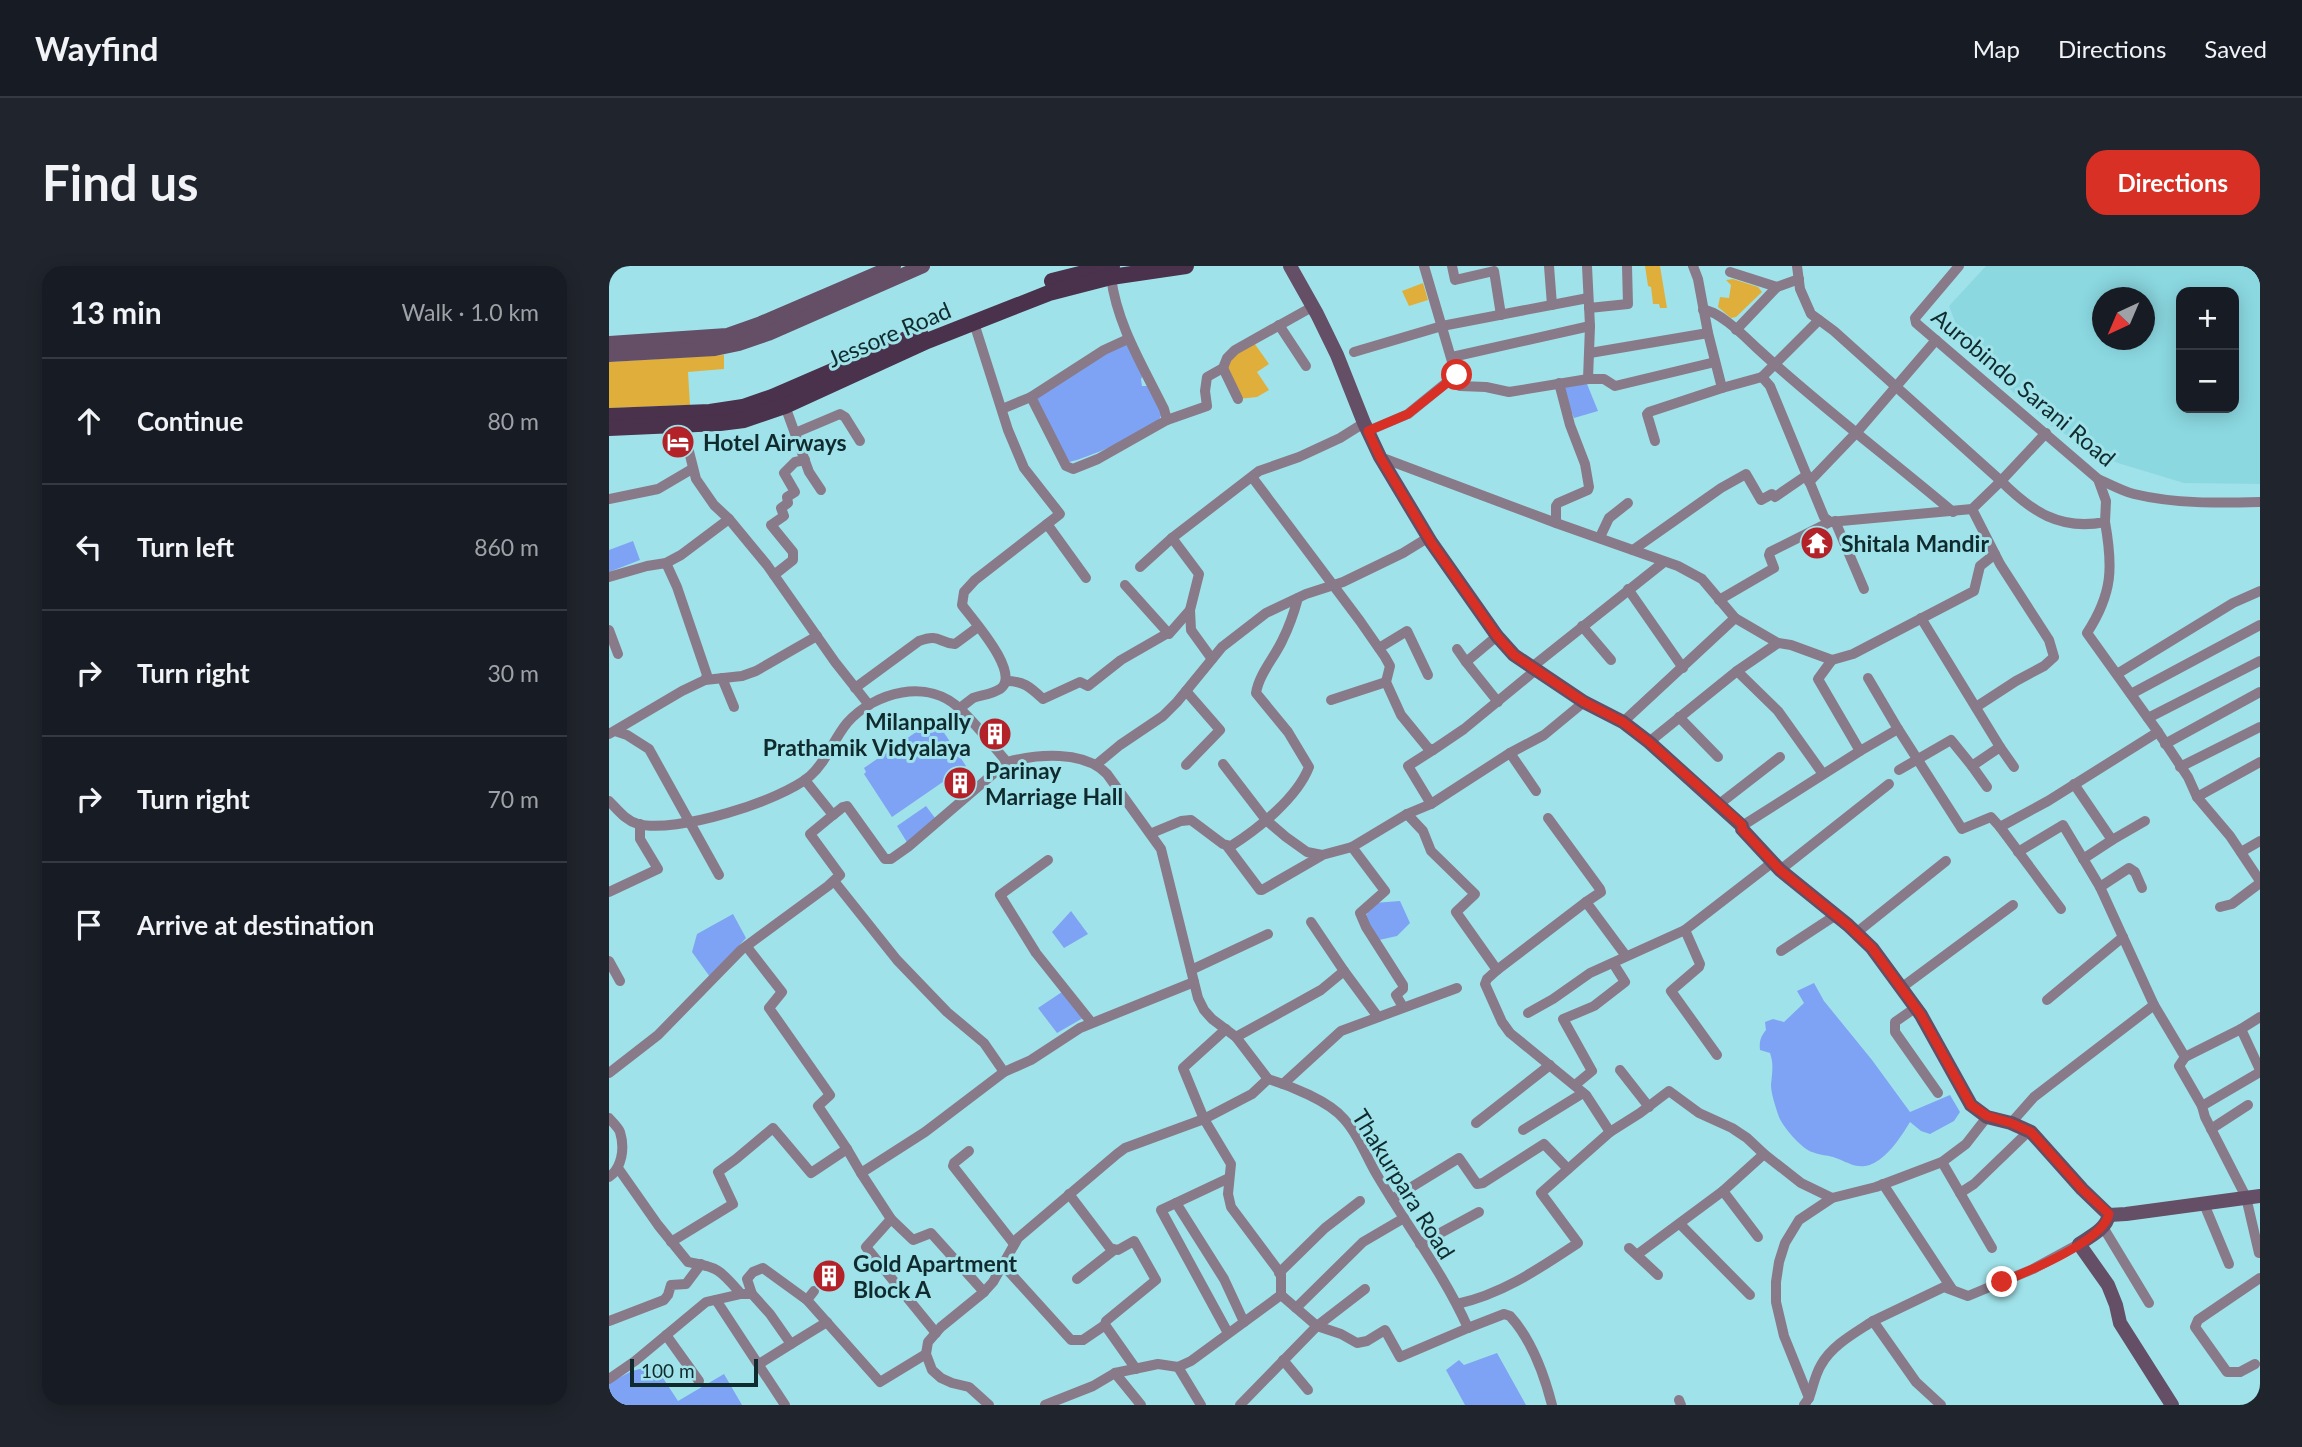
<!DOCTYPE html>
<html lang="en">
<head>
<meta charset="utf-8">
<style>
  :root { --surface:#171b24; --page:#20242c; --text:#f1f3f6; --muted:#9ea1a6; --line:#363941; --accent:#d93025 }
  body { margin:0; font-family:Lato,sans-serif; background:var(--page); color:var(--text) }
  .controls { position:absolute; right:21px; top:21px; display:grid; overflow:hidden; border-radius:14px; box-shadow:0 4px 18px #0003 }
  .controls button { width:63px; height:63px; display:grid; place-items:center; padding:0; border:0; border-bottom:2px solid var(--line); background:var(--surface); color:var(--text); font:35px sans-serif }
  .compass { position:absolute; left:1483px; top:21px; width:63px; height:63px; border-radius:50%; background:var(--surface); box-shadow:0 4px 18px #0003; rotate:224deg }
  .scale { position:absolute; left:21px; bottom:18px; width:128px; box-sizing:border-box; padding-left:7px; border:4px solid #102b2e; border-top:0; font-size:19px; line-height:24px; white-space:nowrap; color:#102b2e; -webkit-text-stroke:5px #a0e2e9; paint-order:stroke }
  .stop { position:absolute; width:21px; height:21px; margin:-16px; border:5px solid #d93025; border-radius:50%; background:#fff }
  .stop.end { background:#d93025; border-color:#fff; box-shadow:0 2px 7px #0008 }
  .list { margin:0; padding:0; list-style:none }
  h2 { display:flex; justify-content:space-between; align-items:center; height:91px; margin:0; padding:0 28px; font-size:30px }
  h2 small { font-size:23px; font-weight:400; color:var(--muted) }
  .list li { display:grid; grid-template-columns:46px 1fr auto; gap:21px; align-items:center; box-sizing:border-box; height:126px; padding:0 28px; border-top:2px solid var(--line) }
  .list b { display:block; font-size:26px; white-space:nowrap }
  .list em { font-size:23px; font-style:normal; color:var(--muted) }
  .icon { flex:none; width:38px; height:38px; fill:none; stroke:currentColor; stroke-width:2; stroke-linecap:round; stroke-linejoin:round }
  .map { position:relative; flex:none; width:1651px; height:1139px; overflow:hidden; border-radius:21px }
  header { display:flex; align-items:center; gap:42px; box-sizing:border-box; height:98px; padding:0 35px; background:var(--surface); border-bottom:2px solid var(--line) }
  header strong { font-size:33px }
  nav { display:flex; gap:38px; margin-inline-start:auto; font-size:24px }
  .intro { display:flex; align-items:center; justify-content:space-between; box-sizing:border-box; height:168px; padding:0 42px }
  h1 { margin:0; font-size:49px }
  .button { padding:18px 32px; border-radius:21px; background:var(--accent); color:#fff; font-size:24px; font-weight:700 }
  main { display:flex; gap:42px; padding:0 42px }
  aside { flex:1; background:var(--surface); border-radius:21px; box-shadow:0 4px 18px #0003 }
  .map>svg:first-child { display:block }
  .built { fill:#8bd8e1; fill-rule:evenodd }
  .green { fill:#e0af3b }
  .water { fill:#7ea3f4 }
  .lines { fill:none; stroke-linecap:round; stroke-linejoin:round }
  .street { stroke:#897a8a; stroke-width:10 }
  .secondary { stroke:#644f66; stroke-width:14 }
  .primary { stroke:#4a314c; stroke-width:16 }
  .route { stroke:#d93025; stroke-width:9 }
  .labels { text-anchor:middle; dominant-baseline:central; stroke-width:6; stroke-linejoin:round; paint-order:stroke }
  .street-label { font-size:23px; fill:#102b2e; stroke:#a0e2e9 }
  .poi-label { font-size:23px; font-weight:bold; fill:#102b2e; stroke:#a0e2e9; text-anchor:start }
</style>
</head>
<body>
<header>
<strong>Wayfind</strong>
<nav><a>Map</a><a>Directions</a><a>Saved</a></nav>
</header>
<div class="intro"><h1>Find us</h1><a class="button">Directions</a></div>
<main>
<aside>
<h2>13 min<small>Walk · 1.0 km</small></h2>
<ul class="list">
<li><svg class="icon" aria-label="ahead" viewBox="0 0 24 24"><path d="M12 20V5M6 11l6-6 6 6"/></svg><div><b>Continue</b></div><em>80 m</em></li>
<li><svg class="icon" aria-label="left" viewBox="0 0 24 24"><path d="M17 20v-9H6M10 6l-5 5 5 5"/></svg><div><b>Turn left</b></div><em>860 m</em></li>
<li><svg class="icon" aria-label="right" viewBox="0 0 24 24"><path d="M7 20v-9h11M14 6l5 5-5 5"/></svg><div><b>Turn right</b></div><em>30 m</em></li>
<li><svg class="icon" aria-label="right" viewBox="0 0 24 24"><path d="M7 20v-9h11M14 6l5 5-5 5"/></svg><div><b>Turn right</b></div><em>70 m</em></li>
<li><svg class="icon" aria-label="arrive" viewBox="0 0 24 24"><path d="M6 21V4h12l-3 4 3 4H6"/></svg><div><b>Arrive at destination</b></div></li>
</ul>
</aside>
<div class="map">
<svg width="1651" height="1139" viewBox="0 0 1651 1139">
  <rect width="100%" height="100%" fill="#a0e2e9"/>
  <path class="built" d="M1377,0H1651V218L1575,217L1499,194L1441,159L1402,124L1353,74L1340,40ZM1572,26H1625V142H1572ZM1493,32H1535V74H1493Z"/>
  <g class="green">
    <polygon points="1036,0 1051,0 1058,42 1051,42 1050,38 1044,38 1042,21 1039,20"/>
    <polygon points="1124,13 1149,21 1153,26 1127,51 1122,52 1109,41 1111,31 1120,32 1122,19 1117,14"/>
    <polygon points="814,17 819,34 800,40 793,25"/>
    <polygon points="643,74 660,98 648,106 660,124 648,131 629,133 619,112 618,91"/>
    <polygon points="115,89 115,103 79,106 81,139 0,142 0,96"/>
  </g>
  <g class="water">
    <path d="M518,78L535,108L532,113L533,120H541L553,148C551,151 550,155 547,158C538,167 473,194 460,196L424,132L498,84Z"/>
    <polygon points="978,118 989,145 965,152 952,121"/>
    <polygon points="24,275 31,294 0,306 0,284"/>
    <polygon points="326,453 357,500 283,551 255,508 257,506 255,502"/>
    <polygon points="317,540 329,556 299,578 288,560"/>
    <polygon points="791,635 801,657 788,670 770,674 756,651 765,637"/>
    <polygon points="462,645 479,668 455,682 443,666"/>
    <polygon points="124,648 137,672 101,711 83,686 88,668"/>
    <path d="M1205,717L1215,735L1263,794L1301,846L1341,829L1351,846L1345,855L1321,868L1312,865L1301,856C1293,869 1283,885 1270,894C1251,907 1242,897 1224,891C1217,889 1210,889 1203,886C1193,883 1174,861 1170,851C1167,842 1162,828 1162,819C1163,807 1165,798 1161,787L1151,784C1150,775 1152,770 1157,764L1156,756L1164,753L1175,756L1195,737L1188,725Z"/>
    <polygon points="453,726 474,752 448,767 429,742"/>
    <polygon points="888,1087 917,1139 856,1139 837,1104 850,1094 855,1099"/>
    <polygon points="42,1100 54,1112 69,1135 115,1108 133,1139 0,1139 0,1117 23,1105"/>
  </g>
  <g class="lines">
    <g class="street">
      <polyline points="843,0 846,14 885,5 892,49"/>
      <polyline points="940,0 943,39"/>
      <path d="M1084,0L1089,13L1099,67L1113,122L1153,111L1161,120L1215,251L1221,256L1363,243L1392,215C1422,245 1451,265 1496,256L1497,235L1489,213"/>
      <polyline points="1188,0 1191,23 1202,48 1225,65 1392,215 1437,167"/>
      <path d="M1350,0L1306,52L1307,57L1489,213C1501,218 1513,225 1525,228C1566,238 1610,237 1651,236"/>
      <polyline points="1121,6 1168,21"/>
      <path d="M502,11C508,59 534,100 555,143L558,154L598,140L596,125L598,111L614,102L618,92L626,84L703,41"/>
      <polyline points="980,42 1019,38 1018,0"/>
      <path d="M1094,44C1110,44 1138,73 1150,84C1212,141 1280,192 1344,246"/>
      <polyline points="670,59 697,100"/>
      <polyline points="1127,64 1168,21 1190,13"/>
      <polyline points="745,86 833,60 979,32"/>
      <polyline points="981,87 1099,67"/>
      <polyline points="843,91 981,60 978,0"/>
      <polyline points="614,102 629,133"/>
      <polyline points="847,109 851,120 877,121 900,126 979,113 981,60"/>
      <polyline points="1153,111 1210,54"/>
      <polyline points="979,113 995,113 1006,120 1106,96"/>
      <polyline points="422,131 457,200 464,203 489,193 558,154"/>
      <polyline points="176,140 200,206 212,224"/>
      <polyline points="393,143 422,131 495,84 519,73"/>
      <polyline points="72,154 87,213 105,239 120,253 158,299 226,396 260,439"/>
      <polyline points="759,165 799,148 847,109 815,0"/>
      <polyline points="186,167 231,148 236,151 251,175"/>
      <polyline points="1046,175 1038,148 1040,146 1113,122"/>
      <polyline points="771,191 947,257 1069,300 1093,313 1126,352 1169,377 1182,379 1223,394 1244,388 1365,325 1371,300 1386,288"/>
      <polyline points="643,211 751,355 776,391 781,400 777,416 792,449 819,482 824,484 855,463 928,403"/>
      <polyline points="1200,216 1248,166 1327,74"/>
      <polyline points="0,233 49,223 83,203"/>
      <polyline points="1363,243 1391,298 1440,374 1445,391 1435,400 1407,415 1367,441"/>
      <polyline points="1226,255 1255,323"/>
      <path d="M1496,256C1504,301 1504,327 1478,367L1549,466L1579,511L1588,531L1621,570L1651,615"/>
      <polyline points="947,257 947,240 949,237 979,224 980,221 976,198 961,159 950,117"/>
      <polyline points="438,258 477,312"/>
      <polyline points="991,271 1000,252 1019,237"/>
      <polyline points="1024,284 1112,222 1137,208 1152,234 1163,228 1166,231 1198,209"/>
      <polyline points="531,301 563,272"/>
      <polyline points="165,309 184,294 184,286 162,259 175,250 172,242 179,237 178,231 186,226 175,207 186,196 196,194"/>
      <polyline points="0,311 38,300 57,297 72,289 120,253"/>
      <polyline points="516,319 560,368 581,344"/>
      <polyline points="1019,323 1074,402"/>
      <polyline points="1110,334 1165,302 1160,289 1161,286 1221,256"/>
      <polyline points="1312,352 1391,481"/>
      <polyline points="973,360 1002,394"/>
      <polyline points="0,364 9,388"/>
      <polyline points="888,370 857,396 889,436"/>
      <polyline points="770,382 798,365 819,409"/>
      <polyline points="848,383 857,396"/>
      <polyline points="603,393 582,364 581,344 590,308 563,272 650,205 690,191 731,172 755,157"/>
      <polyline points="1223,394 1209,413 1251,485"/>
      <polyline points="923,401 1055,296"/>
      <polyline points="1128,405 1169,445 1214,508"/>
      <polyline points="1508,408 1624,337 1651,325"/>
      <polyline points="113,412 125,441"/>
      <polyline points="1259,412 1289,463"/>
      <polyline points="96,414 133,410 147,405 208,370"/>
      <path d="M397,415C415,415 421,421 434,433L471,416L479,420L512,394L559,367"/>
      <path d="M246,422L310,375C331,367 329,377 346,378L369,361"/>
      <polyline points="577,425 611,464 577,499"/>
      <polyline points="1522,428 1651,359"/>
      <polyline points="722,434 777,416"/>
      <path d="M351,442C355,439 360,435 364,432C373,429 383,428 391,423C413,408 364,354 353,339L355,326L366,314L451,248L415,202L399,164L365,57"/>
      <polyline points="1070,451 1109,491"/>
      <polyline points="1539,452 1651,395"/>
      <polyline points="1014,456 1126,352"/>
      <polyline points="6,465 18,469 40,483 110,609"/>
      <polyline points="0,468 73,425 96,414 98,409 68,321 57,297"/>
      <polyline points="1040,476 1128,405 1169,377"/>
      <polyline points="1556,478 1651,426"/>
      <polyline points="901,487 927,525"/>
      <polyline points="488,498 511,479 554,450 568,436 613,381 657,347 697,328 734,316 794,287 820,271"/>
      <polyline points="614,498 657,554 677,571 698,586 713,589 743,581 798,548 822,538 901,487 935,469 975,436"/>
      <polyline points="1363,500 1378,521"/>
      <polyline points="1571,501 1651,461"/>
      <polyline points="1290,504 1342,474 1363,500 1391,481 1405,501"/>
      <polyline points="196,514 224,549 234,541 238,540 276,593 282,593 299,581 398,496"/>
      <polyline points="1465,518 1503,574 1474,593"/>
      <polyline points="1588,531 1651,496"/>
      <path d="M0,535C9,544 16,554 29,558C66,568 172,535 201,510C218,495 224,474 238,457C265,426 320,411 352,444C369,460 383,479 398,496C428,488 475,484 498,508L552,583L582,704L589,732L595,744L603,753L627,771L659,813"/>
      <polyline points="822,538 799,500 824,484"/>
      <polyline points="1109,539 1171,491"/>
      <polyline points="798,548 814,565 822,585 866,628 847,646 888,704 878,713 876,718 893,756 901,767 977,829 1001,866"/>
      <polyline points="939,552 991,623 992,626 977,636"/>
      <polyline points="1133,560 1251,485 1289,463 1353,563 1382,551 1391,561 1439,535 1549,466"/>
      <polyline points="1391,561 1452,643"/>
      <path d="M543,567L572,555L582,554L614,578L622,580C649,563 688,532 700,501L679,466L647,427C650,408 665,392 673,375C680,361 685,347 689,332"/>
      <polyline points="1503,574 1536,555"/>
      <polyline points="618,580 651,624 653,624 712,590"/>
      <polyline points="743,581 776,625 751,647 757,661 794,719 794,723 787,729 794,741"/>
      <polyline points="1632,586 1651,575"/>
      <polyline points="439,594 391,629 427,687 482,756"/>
      <polyline points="1171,604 1280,518"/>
      <polyline points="225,615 288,694 338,746 375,777 395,806"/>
      <polyline points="1491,621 1520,602 1526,606 1533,622"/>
      <polyline points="0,626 49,603 31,573 31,558"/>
      <polyline points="1611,641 1623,638 1651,617"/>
      <polyline points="702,656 735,705"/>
      <polyline points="1247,667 1337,595"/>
      <polyline points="138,681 173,726 160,742 221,829 209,840 238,883"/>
      <polyline points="1172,685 1227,649"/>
      <polyline points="0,695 11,715"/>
      <polyline points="582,704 659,668"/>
      <polyline points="888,704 977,636 1017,690"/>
      <polyline points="1292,722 1404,639"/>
      <polyline points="1438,734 1514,671"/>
      <polyline points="1545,739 1576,791 1570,800 1593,840"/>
      <polyline points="1306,742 1286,756 1286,766 1329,827"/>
      <polyline points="919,747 944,733 981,707 1076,664"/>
      <polyline points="617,763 574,802 595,853 622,898 619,928 622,941 672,1008 672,1029 708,1060 732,1068 748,1077 758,1075 776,1064 791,1091 859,1062"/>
      <polyline points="1632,763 1651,751"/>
      <polyline points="627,771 712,724 735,705 769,751"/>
      <polyline points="1108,789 1062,725 1090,701 1091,698 1076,664 1164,596"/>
      <polyline points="1576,791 1632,763 1651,804"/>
      <polyline points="1011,804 1040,841"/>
      <polyline points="0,807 49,769 132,684 219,620 231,609 201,568 224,549"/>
      <path d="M659,813C682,820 720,835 735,853C750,869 757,891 768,909C798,960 835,1008 859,1062L895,1048L901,1050C923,1074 935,1108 943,1139"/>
      <polyline points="674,818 732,765 848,722"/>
      <polyline points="966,819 983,805 954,753 985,740 1016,716 1004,697"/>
      <path d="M0,852C4,857 9,861 11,866C16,882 13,902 0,911"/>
      <polyline points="867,857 941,799"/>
      <polyline points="1402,857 1425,831 1545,739 1491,621 1454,559 1409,586"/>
      <polyline points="1602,863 1639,839"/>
      <polyline points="914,864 974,827"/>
      <polyline points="360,885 345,897 344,900 405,978"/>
      <polyline points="1333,896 1383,982"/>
      <path d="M9,902L49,959L79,996C110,1001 112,1005 132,1028"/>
      <polyline points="252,907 282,953 257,981 327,1067"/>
      <polyline points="1274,918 1343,1023"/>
      <polyline points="1114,925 1149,971"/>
      <polyline points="1351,927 1365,918 1420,865"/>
      <polyline points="460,928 501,982 509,984 525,975 547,1014 497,1055 496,1059"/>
      <polyline points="783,933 850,892 868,918 874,917 935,878 959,903"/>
      <polyline points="567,937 615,1013 635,1056"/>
      <polyline points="1595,938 1620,998"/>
      <polyline points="282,953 304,974 322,967 375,1026"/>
      <polyline points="1071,958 1141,1029"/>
      <polyline points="1494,961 1540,1037"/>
      <polyline points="62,976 124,938 109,906 127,893 164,862 202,907 238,883 252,907 316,866 395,806 422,794 471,762 585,716"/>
      <polyline points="811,978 870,946"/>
      <polyline points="1020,982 1049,1009"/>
      <polyline points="1650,987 1637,931 1596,851 1593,840 1651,806"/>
      <polyline points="1029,988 1114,925 1155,888"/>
      <polyline points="393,998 462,1074 474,1074 496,1059 527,1103"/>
      <polyline points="670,1007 716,962 751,935"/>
      <polyline points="468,1013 505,984"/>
      <polyline points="205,1025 198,1034 271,1116 317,1088"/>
      <polyline points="143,1028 138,1013 144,1006 154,1002 198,1034"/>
      <polyline points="107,1034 176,1139"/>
      <path d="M848,1038C894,1028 931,1002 969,977L932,927L1001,866L1031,847L1060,825L1090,847L1123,862L1138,872L1155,888L1192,917L1223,932"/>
      <polyline points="687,1042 754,976 795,952"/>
      <polyline points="0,1055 55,1034 59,1029 62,1019 77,1018 92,998"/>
      <polyline points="619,1067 552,944 620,912"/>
      <polyline points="57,1069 90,1115"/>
      <polyline points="674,1094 699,1124"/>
      <polyline points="150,1098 182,1078"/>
      <polyline points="1646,1098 1631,1106 1618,1106 1586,1061 1589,1054 1651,1012"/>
      <polyline points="569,1101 592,1139"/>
      <polyline points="506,1107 549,1098 569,1101 582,1095 672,1029"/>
      <polyline points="0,1113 26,1095 97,1036 132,1028 143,1028 161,1048 182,1078 218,1056"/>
      <path d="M1200,1132C1204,1121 1206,1109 1212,1099C1223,1079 1246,1067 1264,1055"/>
      <polyline points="1070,1134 1072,1139"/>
      <polyline points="380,1139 360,1121 343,1117 332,1112 323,1104 317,1088 319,1076 332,1061 375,1026 384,1016 409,972 508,888 516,882 595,853 643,828 659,813"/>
      <polyline points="436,1139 484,1120 506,1107 532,1139"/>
      <polyline points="631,1139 708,1060 756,1023"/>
      <polyline points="1195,1139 1200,1132 1175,1070 1167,1036 1167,1016 1170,996 1176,977 1190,954 1223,932 1267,921 1333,896 1357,878 1378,851"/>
      <polyline points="1332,1139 1307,1116 1264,1055 1335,1021 1359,1030 1424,1003 1470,978"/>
    </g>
    <g class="secondary">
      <path d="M681,0L708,48L728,89L755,157L771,191L822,276L888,370L905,389L975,436L1014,456L1040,476L1133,560V563L1171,604L1239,659L1263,682L1312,749L1362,839L1378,851L1402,857L1422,866L1473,923L1500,949C1497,963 1482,970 1470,978L1499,1019L1507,1039L1511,1057L1563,1139"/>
      <polyline points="0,77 118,69 152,57 285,0"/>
      <polyline points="0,89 106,83 130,78 159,68 314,0"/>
      <polyline points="1500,949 1517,948 1651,930"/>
    </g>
    <g class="primary">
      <polyline points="443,15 503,0"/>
      <polyline points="0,150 101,146 134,141 163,131 311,67"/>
      <polyline points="0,162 111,157 135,154 176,140 318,75 440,27 502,11 577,0"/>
    </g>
  </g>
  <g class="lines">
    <path class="route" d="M848,109L799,148L759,165L771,191L822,276L888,370L905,389L975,436L1014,456L1040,476L1133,559V563L1171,604L1239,659L1263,682L1312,749L1362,839L1378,850L1402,857L1422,866L1473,923L1500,948C1494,975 1418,1006 1393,1016"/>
  </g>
  <defs>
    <symbol id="hotel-disc" viewBox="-11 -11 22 22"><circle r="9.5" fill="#b32129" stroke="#a0e2e9"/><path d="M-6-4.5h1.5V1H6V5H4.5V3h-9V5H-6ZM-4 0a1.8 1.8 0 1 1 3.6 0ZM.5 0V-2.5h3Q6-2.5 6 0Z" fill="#fff"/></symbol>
    <symbol id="temple-disc" viewBox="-11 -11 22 22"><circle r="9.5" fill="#b32129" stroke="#a0e2e9"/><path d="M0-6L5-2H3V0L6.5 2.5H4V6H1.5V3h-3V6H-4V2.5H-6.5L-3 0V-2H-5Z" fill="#fff"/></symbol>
    <symbol id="building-disc" viewBox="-11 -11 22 22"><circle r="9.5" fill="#b32129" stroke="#a0e2e9"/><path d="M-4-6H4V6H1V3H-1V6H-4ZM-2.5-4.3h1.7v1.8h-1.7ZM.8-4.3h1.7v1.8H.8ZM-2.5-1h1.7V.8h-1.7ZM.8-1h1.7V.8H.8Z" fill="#fff"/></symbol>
  </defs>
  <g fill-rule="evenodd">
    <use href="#hotel-disc" x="50" y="157" width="38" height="38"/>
    <use href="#temple-disc" x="1189" y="258" width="38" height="38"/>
    <use href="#building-disc" x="367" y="449" width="38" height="38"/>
    <use href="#building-disc" x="332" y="498" width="38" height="38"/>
    <use href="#building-disc" x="201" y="991" width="38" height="38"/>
  </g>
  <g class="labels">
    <g class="street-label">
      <text transform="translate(280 68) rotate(-23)">Jessore Road</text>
      <text transform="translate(1415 121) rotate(40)">Aurobindo Sarani Road</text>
      <text transform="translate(795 918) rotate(58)">Thakurpara Road</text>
    </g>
    <g class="poi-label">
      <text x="94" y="176">Hotel Airways</text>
      <text x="1232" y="277">Shitala Mandir</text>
      <text x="362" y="455" text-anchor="end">Milanpally<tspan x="362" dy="26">Prathamik Vidyalaya</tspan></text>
      <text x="376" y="504">Parinay<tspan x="376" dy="26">Marriage Hall</tspan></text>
      <text x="244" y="997">Gold Apartment<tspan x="244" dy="26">Block A</tspan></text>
    </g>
  </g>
</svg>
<div class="controls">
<button>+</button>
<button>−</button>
</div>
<svg class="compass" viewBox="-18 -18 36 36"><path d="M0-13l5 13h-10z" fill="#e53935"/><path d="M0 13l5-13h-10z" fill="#9ea1a6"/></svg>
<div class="scale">100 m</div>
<div class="stop" style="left:848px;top:109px"></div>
<div class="stop end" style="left:1393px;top:1016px"></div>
</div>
</main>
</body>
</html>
